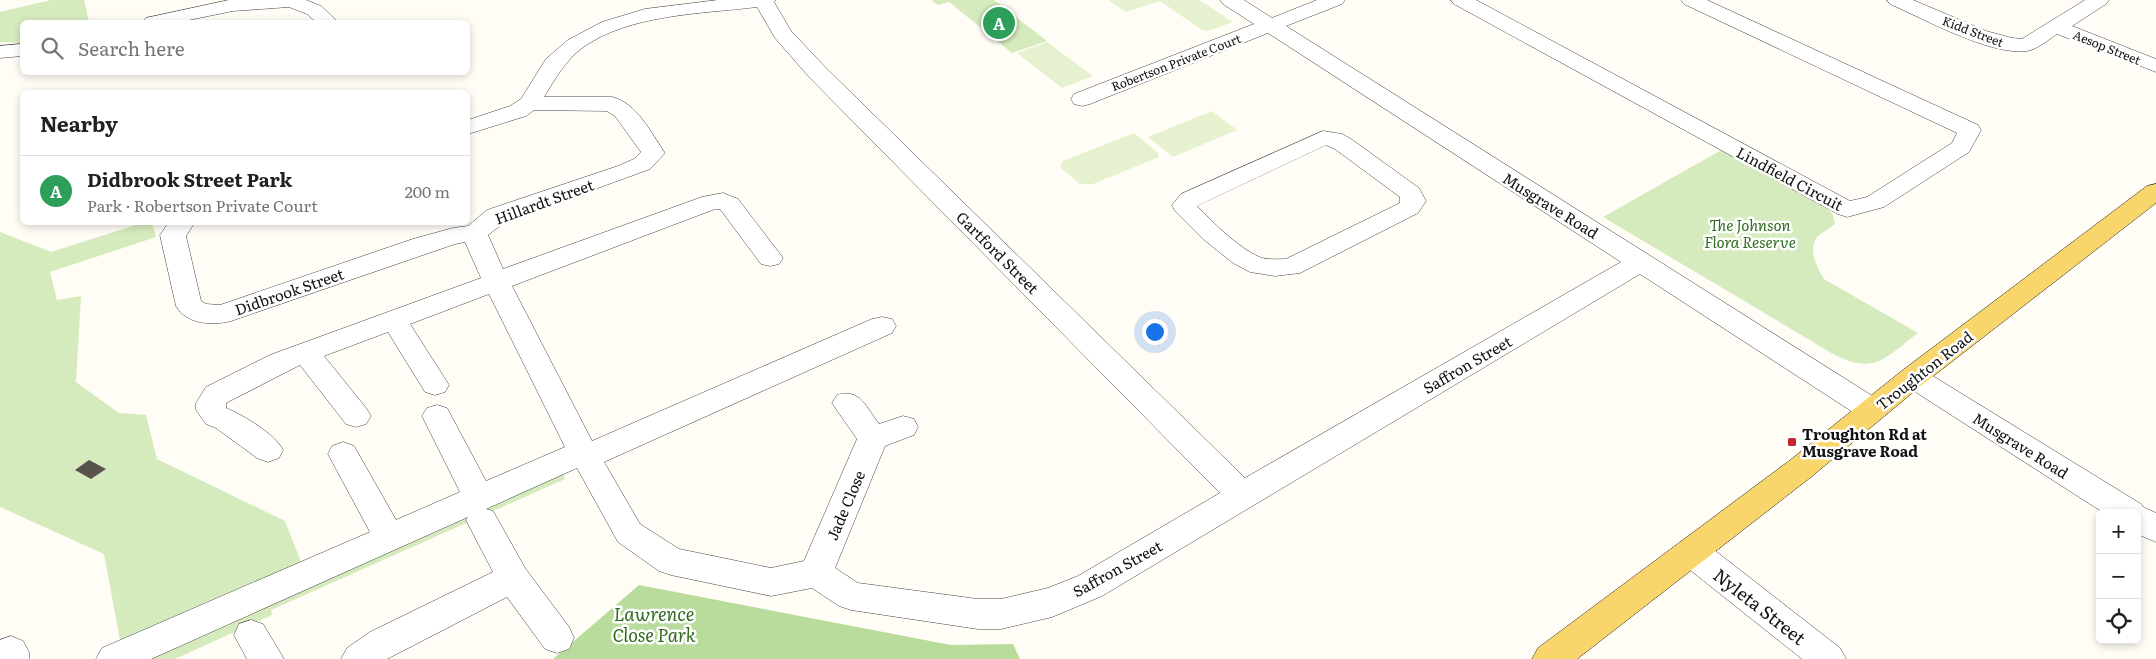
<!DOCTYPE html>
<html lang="en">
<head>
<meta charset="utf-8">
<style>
  :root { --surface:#fff; --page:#f2f2f2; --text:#202124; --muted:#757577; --line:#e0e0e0; --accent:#c4262e }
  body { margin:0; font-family:Literata,serif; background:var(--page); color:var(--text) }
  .controls { position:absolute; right:15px; bottom:15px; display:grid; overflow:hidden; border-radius:8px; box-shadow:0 2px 8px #0003 }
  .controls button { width:45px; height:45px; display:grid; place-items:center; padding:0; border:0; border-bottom:1px solid var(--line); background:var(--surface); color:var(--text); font:25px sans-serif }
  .you { position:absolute; left:1154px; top:331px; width:18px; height:18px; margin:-12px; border:4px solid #fff; border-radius:50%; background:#1a73e8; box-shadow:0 0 0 8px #1a73e833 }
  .badge { display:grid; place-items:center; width:32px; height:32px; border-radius:50%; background:var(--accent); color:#fff; font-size:16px; font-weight:700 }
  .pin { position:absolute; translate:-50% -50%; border:2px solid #fff; box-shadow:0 1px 5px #0006 }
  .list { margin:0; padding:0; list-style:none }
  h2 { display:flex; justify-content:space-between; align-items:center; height:65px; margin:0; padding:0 20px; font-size:21px }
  h2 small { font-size:16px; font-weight:400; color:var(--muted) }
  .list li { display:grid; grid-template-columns:32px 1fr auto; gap:15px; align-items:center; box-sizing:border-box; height:70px; padding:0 20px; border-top:1px solid var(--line) }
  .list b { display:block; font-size:19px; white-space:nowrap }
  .list p { margin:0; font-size:16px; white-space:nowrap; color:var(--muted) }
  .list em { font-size:16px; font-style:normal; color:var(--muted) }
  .icon { flex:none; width:28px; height:28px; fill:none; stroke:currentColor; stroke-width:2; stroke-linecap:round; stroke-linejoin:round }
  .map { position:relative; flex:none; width:2156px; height:659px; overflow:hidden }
  .search { position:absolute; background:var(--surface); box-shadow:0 2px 8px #0003; left:20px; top:20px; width:450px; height:55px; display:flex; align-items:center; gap:12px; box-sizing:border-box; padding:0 18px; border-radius:8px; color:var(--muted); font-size:19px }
  .panel { position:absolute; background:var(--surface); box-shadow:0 2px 8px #0003; left:20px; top:90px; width:450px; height:135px; border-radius:8px }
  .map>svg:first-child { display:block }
  .green { fill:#d5ebbd }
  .forest { fill:#b9dc9c }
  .pitch { fill:#e6f2cf }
  .building { fill:#5a524d }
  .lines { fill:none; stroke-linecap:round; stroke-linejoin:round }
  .minor-casing { stroke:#444; stroke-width:1 }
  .major-casing { stroke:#222; stroke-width:1 }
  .minor { fill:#fff; fill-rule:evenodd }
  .major { fill:#f9d66b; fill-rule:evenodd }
  .poi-dot { fill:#c4262e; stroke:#fff; stroke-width:2 }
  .labels { text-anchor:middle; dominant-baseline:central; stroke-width:5; stroke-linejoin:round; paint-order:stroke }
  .far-street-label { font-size:12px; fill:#111; stroke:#fff }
  .street-label { font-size:15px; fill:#111; stroke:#fff }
  .park-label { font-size:15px; font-style:italic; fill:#2f6b1f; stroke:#fff }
  .poi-label { font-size:15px; font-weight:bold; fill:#111; stroke:#fff; text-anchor:start }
  .near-street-label { font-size:18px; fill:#111; stroke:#fff }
  .near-park-label { font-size:18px; font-style:italic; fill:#2f6b1f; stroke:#fff }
</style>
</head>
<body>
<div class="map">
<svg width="2156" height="659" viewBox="0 0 2156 659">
  <rect width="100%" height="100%" fill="#fffdf5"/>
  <g class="green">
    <polygon points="51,0 84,0 89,22 22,22 22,43 0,42 0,12"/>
    <polygon points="931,0 994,0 1047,41 1012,53 949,2 938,5"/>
    <path d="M1725,148L1825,203L1826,208L1832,213L1835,224C1830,228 1823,232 1818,236C1807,248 1817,268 1824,279L1918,333C1907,341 1886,361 1872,363C1852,367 1829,352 1813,342L1603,217Z"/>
    <polygon points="142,223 152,223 156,237 50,272 57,300 81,296 76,382 119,413 146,415 157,459 285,521 303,567 121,645 104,554 0,507 0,232 51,252"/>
    <polygon points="562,470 565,479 271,610 272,615 175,659 137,659"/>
  </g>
  <polygon class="forest" points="639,585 951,645 1013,644 1020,659 553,659"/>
  <g class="pitch">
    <polygon points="1108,0 1199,0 1233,22 1208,31 1202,30 1160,1 1126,12"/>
    <polygon points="1047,42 1093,76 1062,88 1017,53"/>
    <polygon points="1212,111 1237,130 1173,157 1148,137"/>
    <polygon points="1134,133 1158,153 1159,157 1093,184 1080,184 1060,167 1063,161"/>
  </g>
  <polygon class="building" points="89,460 106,469 91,479 75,470"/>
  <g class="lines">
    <defs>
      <g id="minor">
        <polygon points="229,0 306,0 321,6 338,22 316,22 307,14 289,7 233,11 179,22 143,22 146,18"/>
        <path d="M718,0H776L774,2L791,31L826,68L1245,478L1621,262L1268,33L1090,104L1082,106L1074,104L1071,99L1074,94L1254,24L1223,4L1220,0H1244L1272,18L1317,0H1345L1342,4L1286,26L1882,402L1887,410L1882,418L1872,421L1862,418L1640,274L1102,596L1052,617L1001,629H978L851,610L839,606L812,588L771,596L671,575L659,571L618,542L577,468L486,509L493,511L525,568L569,627L574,638L569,649L557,653L545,649L507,597L387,659H341L347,648L370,632L493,572L466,520L468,517L151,659H96L102,648L370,532L328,454L332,446L343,442L354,446L396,520L460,492L422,416L427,408L437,405L447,408L486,481L565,447L489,294L410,324L449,385L445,392L435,395L425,392L388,332L324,356L366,408L371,416L366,424L356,427L346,424L300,365L226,403V408C243,415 275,434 283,450L279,458L268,462L257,458L216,428L206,424L196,410V403L206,387L270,355L481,278L465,242L455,244L231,321C212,326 186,324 176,306L160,235L169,222H195L186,236L201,301L206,304L220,305L413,239L453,228L468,226L487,210L618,166L634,159L641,152L615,116L607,111L534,110L526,116L468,134V120L510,106L521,99L546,59L568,40L602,22L645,9ZM757,7L775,38L810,78L1220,493L1078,576L1048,588L1001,599H978L858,583L835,568L885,446L914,435L918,427L914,419L903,416L879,424C866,407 860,388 837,395L832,403L857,439L804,561L771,568L679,549L640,524L604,462L892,333L896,326L892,319L882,317L872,319L592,441L512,286L715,209H720L761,264L770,266L779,264L783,258L738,199L723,193L702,197L503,269L488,235L505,222L650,169L665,153C651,133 637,103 612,97H544C555,79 565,61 582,48C629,14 701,14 757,7Z"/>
        <polygon points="1451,0 1476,0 1850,201 1867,197 1952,143 1957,133 1684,4 1681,0 1707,0 1978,125 1981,130 1969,152 1884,207 1847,217 1838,214 1454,4"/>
        <path d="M1887,0H1913L1986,31L2012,38L2022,39L2085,0H2109L2106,4L2072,26L2156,59V72L2057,34C2048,40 2038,49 2027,51C1991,56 1924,19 1890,4Z"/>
        <polygon points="22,44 22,56 0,58 0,46"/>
        <path d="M1323,131L1342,134L1351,139L1419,188L1426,201L1418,213L1300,273L1275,276L1250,272L1233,263L1203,239L1175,211L1172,205L1181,194ZM1326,145L1335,149L1400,197V203L1286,259C1279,259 1270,260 1262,258C1242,251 1212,222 1197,206Z"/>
        <polygon points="1913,367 1923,370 2141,504 2143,507 2156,513 2156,542 2137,534 2137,513 2104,513 1903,384 1899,377 1903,370"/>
        <polygon points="1692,538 1704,542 1840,648 1846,659 1802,659 1680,562 1676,552 1680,542"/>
        <polygon points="251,620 263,624 284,659 247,659 234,635 239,624"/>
        <polygon points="11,636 23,641 29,652 29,659 0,659 0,640"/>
      </g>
      <polygon id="major" points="2156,184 2156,203 1923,384 1811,477 1577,659 1532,659 1538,648 1789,461 1903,370 2147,186"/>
    </defs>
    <use href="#minor" class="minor-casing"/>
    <use href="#major" class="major-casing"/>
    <use href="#minor" class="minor"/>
    <use href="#major" class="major"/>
  </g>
  <rect class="poi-dot" x="1787" y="437" width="10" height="10" rx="2.5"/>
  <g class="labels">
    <g class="far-street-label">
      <text transform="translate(1973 31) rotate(21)">Kidd Street</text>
      <text transform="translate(2107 47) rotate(22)">Aesop Street</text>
      <text transform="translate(1176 62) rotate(-21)">Robertson Private Court</text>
    </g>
    <g class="street-label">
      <text transform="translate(1790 178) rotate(28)">Lindfield Circuit</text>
      <text transform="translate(544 201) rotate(-20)">Hillardt Street</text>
      <text transform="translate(1551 205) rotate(32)">Musgrave Road</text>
      <text transform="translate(998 252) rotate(45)">Gartford Street</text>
      <text transform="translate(289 291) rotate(-19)">Didbrook Street</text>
      <text transform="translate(1467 364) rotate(-30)">Saffron Street</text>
      <text transform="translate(1924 370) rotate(-38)">Troughton Road</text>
      <text transform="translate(2021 445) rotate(32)">Musgrave Road</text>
      <text transform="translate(845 505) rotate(-67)">Jade Close</text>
      <text transform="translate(1117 568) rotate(-29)">Saffron Street</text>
    </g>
    <g class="park-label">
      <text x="1750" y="224">The Johnson<tspan x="1750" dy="17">Flora Reserve</tspan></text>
    </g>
    <g class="poi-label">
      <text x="1802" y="433">Troughton Rd at<tspan x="1802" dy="17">Musgrave Road</tspan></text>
    </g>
    <g class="near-street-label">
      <text transform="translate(1760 606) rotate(38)">Nyleta Street</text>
    </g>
    <g class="near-park-label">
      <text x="654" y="613">Lawrence<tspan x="654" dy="21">Close Park</tspan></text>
    </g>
  </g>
</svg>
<div class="controls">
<button>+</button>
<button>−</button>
<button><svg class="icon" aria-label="locate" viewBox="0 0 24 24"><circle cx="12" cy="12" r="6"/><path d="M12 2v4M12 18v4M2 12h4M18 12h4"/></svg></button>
</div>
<div class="you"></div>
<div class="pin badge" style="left:999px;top:23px;background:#2e9e5b">A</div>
<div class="search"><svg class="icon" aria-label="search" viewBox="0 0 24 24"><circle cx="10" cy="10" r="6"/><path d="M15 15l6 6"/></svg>Search here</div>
<section class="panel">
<h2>Nearby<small></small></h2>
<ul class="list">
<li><span class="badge" style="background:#2e9e5b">A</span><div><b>Didbrook Street Park</b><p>Park · Robertson Private Court</p></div><em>200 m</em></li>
</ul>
</section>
</div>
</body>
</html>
